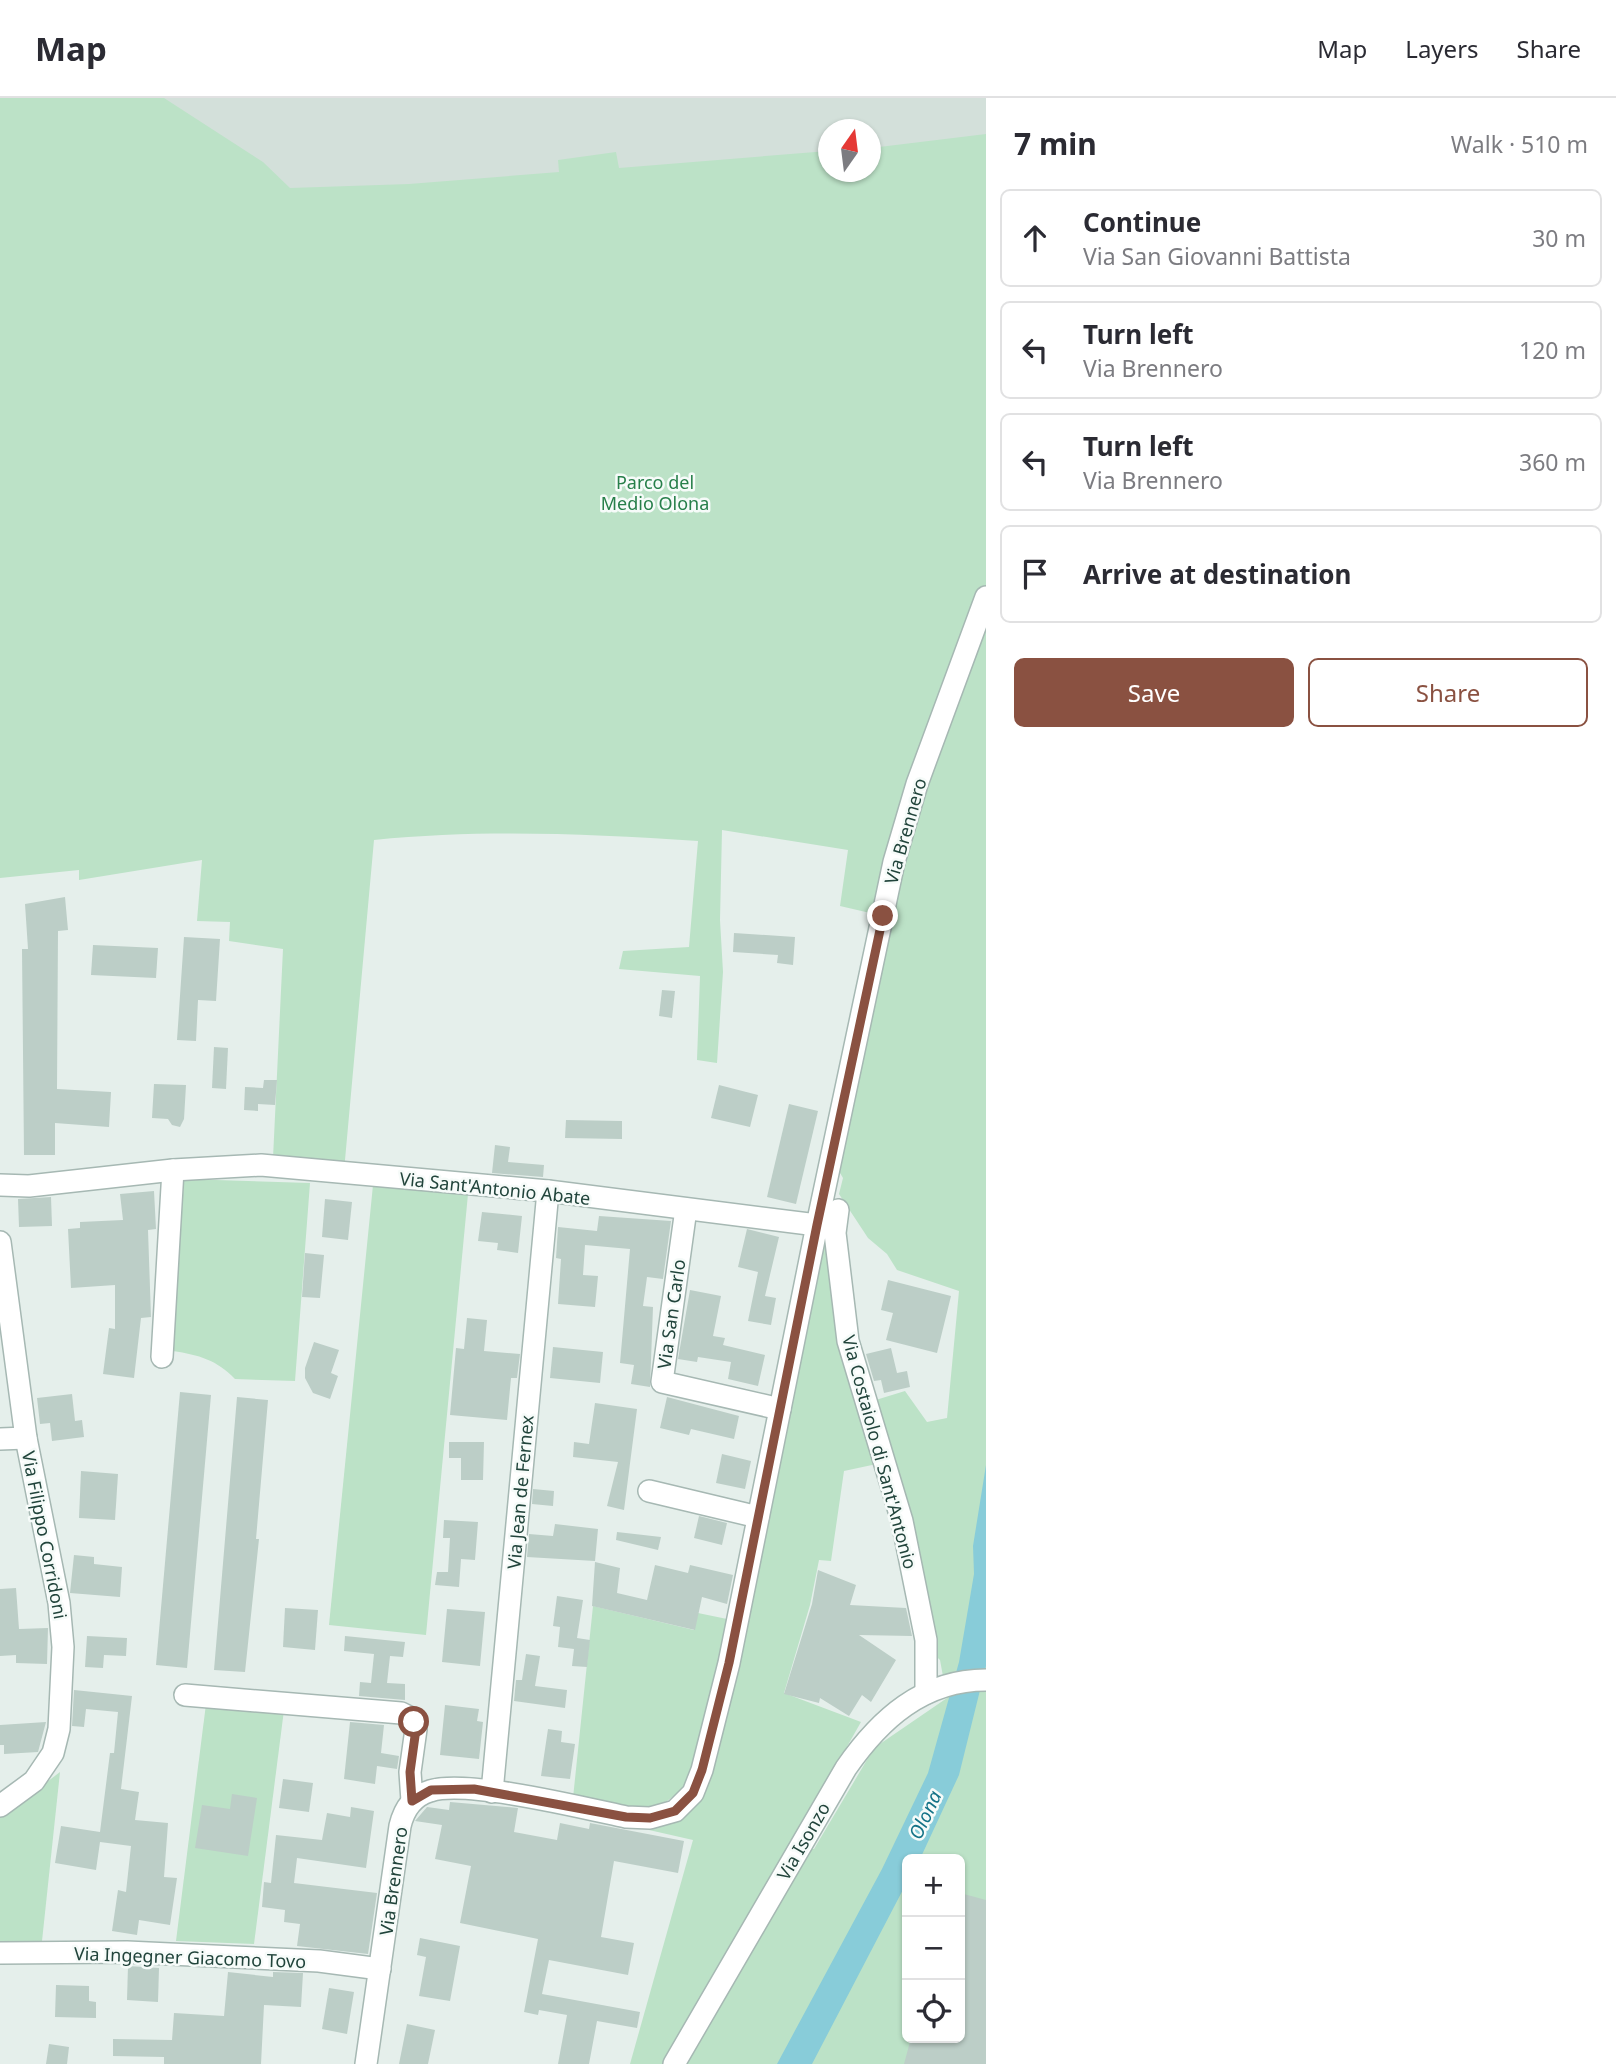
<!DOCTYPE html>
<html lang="en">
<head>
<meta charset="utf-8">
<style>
  :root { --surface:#fff; --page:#f2f2f3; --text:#2b2b33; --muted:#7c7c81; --line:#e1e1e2; --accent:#8a5141 }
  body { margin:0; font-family:"Noto Sans",sans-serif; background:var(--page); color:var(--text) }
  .controls { position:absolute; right:21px; bottom:21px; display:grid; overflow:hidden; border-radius:10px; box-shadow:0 2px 5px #0004 }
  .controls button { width:63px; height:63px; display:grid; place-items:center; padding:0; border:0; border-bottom:2px solid var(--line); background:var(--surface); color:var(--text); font:35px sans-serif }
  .compass { position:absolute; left:818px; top:21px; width:63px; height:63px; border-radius:50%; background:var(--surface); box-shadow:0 2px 5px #0004; rotate:14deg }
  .stop { position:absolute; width:21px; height:21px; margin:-16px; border:5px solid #8a5141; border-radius:50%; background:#fff }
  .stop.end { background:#8a5141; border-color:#fff; box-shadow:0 2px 7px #0008 }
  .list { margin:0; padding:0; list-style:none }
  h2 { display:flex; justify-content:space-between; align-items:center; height:91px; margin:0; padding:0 28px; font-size:30px }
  h2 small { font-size:23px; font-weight:400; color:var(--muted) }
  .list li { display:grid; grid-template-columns:46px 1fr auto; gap:21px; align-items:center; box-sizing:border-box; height:98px; margin:0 14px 14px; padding:0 14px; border:2px solid var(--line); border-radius:10px }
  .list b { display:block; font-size:26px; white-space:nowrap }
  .list p { margin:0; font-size:23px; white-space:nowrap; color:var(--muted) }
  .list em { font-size:23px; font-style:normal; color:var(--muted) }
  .actions { display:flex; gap:14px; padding:21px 28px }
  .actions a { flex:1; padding:16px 0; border:2px solid var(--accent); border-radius:10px; text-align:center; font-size:24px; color:var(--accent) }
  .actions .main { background:var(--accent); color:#fff }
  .icon { flex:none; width:38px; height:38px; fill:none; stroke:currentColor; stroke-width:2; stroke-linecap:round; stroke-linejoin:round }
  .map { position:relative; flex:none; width:986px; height:1966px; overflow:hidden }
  header { display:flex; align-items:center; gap:42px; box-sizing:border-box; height:98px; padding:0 35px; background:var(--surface); border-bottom:2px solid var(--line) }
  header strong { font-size:33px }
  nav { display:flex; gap:38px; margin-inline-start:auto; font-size:24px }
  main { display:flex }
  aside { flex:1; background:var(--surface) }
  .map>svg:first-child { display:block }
  .built { fill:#d3e0da }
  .green { fill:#bce2c7; fill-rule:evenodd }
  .water { fill:#88ccd9 }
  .building { fill:#bccec7 }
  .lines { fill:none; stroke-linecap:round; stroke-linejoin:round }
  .minor-casing { stroke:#a6b8b3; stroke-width:24 }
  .minor { stroke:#fff; stroke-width:21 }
  .route { stroke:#8a5141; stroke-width:9 }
  .labels { text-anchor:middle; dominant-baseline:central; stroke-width:5; stroke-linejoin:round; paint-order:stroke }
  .park-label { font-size:18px; fill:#277f4a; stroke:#f6fbf9 }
  .street-label { font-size:18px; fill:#21443b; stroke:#f6fbf9 }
  .water-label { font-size:19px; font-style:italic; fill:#147387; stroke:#f6fbf9 }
</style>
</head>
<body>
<header>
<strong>Map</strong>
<nav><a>Map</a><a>Layers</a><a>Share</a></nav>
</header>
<main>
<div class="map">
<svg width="986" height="1966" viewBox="0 0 986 1966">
  <rect width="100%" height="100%" fill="#e5efeb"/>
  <polygon class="built" points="0,0 986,0 986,238 871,73 870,32 828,32 828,74 397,135"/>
  <g class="green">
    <path d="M0,0H164L263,64L290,90L409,86L559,74L558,62L616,54L619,70L828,53V74H870L871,50L986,36V1966H630L693,1742L649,1732L651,1719L693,1695L827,1081L866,1305L905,1293L927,1324L947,1320L959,1193L897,1172L887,1156L868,1140L839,1096L843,1080L833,1063L883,818L840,808L848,752L722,732L720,822L723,874L717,965L697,962L700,878L619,871L623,853L689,849L698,743C589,736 483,731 374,742L344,1073L273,1060L283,851L229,843L230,824L197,823L202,762L79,782V772L0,780ZM886,1364L925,1501L929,1503L937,1547L935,1557L940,1562L947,1600L874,1650L814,1751L791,1747L861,1624L784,1595L810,1507L819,1462L831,1463L844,1373ZM907,1761H960V1940H907Z"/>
    <path d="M184,1081L310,1085L295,1283L235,1281C217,1262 199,1257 173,1253Z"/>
    <polygon points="373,1087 468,1096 426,1537 329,1527"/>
    <path d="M593,1508L694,1532L698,1515L727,1521C718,1565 709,1642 689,1679C682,1693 668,1705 653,1709C628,1716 598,1705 573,1700Z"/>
    <polygon points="206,1606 284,1612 254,1846 176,1843"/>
    <polygon points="60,1674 42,1843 0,1843 0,1720"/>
  </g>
  <polygon class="water" points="986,1367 986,1568 959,1677 920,1761 907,1761 907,1784 812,1966 777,1966 882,1771 928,1675 959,1564 974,1476 973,1448"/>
  <g class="building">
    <polygon points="65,799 68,832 58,833 57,991 111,994 109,1029 55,1025 55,1057 24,1057 22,851 28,851 25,806"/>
    <polygon points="734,835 795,839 793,867 777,865 778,857 733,854"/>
    <polygon points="184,839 220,841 216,903 198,902 196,943 177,942"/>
    <polygon points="93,847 158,850 156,880 91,877"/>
    <polygon points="662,892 675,893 672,920 659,918"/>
    <polygon points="214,949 228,950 226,991 212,990"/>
    <polygon points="264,982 277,982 275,1007 258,1006 258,1013 244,1012 245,989 263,990"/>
    <polygon points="154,986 186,987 184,1021 180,1029 172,1027 168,1021 152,1020"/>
    <polygon points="719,987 758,997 750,1029 711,1020"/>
    <polygon points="789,1006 818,1013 796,1106 767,1099"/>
    <polygon points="566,1022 622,1023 622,1041 565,1040"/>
    <polygon points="495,1047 510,1049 508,1064 544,1067 543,1079 492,1075"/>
    <polygon points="154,1093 156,1131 148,1132 151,1219 141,1220 134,1280 103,1276 109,1230 115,1231 115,1187 71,1190 68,1131 80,1130 80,1124 123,1122 120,1096"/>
    <polygon points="51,1099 52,1128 19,1129 18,1101"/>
    <polygon points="325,1101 352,1104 348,1142 322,1139"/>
    <polygon points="482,1114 522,1118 518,1155 497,1152 498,1145 478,1143"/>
    <polygon points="599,1118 671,1123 663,1181 647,1179 643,1208 653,1209 650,1289 631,1286 634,1267 620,1265 630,1151 585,1147 583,1177 598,1178 595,1209 558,1206 561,1161 556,1160 558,1129 597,1133"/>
    <polygon points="747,1131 779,1139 765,1198 776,1200 771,1227 748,1223 758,1174 738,1169"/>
    <polygon points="305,1155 324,1157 320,1200 302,1199"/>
    <polygon points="888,1182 951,1198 937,1255 886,1242 893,1215 881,1212"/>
    <polygon points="690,1192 721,1198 713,1238 725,1240 723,1247 765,1257 758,1288 728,1281 731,1264 698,1259 697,1264 678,1261"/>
    <polygon points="467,1220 487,1222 484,1253 520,1256 517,1280 511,1280 507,1322 450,1317 456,1250 464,1251"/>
    <polygon points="314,1244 339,1252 331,1275 338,1278 330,1301 313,1295 305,1280 305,1270"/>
    <polygon points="553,1249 603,1254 600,1285 550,1280"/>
    <polygon points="891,1250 897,1275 907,1273 910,1289 884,1295 881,1282 874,1283 866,1256"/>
    <polygon points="180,1294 211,1297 187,1570 156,1567"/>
    <polygon points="72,1296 75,1323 82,1322 84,1339 52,1343 50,1325 40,1326 37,1300"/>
    <polygon points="237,1299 268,1302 256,1441 259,1441 245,1574 214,1572"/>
    <polygon points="667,1299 739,1318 734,1341 691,1331 689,1337 660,1330"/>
    <polygon points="595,1305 637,1311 624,1412 607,1408 618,1364 573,1359 574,1344 589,1346"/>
    <polygon points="449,1344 484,1344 483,1382 461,1382 461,1360 449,1360"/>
    <polygon points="722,1356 751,1363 745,1391 716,1385"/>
    <polygon points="81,1373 118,1376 115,1422 79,1420"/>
    <polygon points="533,1391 554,1393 553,1408 532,1406"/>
    <polygon points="699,1418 727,1425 722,1447 694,1440"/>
    <polygon points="444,1422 478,1424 475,1462 461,1461 459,1489 435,1487 437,1474 448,1474 450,1440 443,1440"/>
    <polygon points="555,1426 598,1431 595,1463 527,1459 529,1436 553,1438"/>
    <polygon points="617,1434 661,1439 658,1452 616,1442"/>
    <polygon points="74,1457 94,1459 94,1466 122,1469 120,1499 70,1495"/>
    <polygon points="595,1464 620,1470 617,1495 647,1502 655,1467 688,1475 690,1467 733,1477 727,1506 702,1499 695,1532 592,1508"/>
    <polygon points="818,1472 856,1487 850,1507 906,1510 912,1538 859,1537 896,1562 871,1604 862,1597 849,1618 820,1600 819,1605 784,1596 812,1506"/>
    <polygon points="16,1490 19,1531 48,1530 47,1566 16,1565 16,1557 0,1558 0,1491"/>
    <polygon points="557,1498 583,1502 577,1540 590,1542 587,1569 572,1568 574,1551 558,1549 560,1529 553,1528"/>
    <polygon points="285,1510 318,1512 315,1552 283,1549"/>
    <polygon points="447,1511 485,1514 480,1568 442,1564"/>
    <polygon points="87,1538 127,1540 126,1558 104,1557 103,1570 85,1569"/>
    <polygon points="345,1538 405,1544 403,1559 390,1558 387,1585 405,1586 405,1602 359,1598 360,1584 371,1585 374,1556 344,1553"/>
    <polygon points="526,1556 540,1558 535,1588 567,1592 565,1610 514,1603 516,1582 522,1582"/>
    <polygon points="74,1592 132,1598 121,1691 139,1694 135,1722 168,1725 164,1779 177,1780 170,1827 139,1822 137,1837 112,1833 118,1792 126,1794 131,1748 100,1744 96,1772 55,1765 61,1728 100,1734 110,1655 114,1655 118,1614 86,1611 84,1629 72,1628"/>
    <polygon points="445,1607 479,1611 477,1623 483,1624 479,1661 440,1657"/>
    <polygon points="46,1624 38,1654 4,1656 4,1647 0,1647 0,1627"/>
    <polygon points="350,1624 384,1627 381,1655 399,1658 397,1671 377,1668 375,1686 344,1681"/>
    <polygon points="548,1631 562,1633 561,1644 575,1646 570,1681 541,1678"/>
    <polygon points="283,1681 313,1685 309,1714 279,1710"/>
    <polygon points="232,1696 257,1700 248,1758 195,1750 202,1707 230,1711"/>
    <polygon points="450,1704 518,1710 514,1734 557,1742 560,1725 589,1731 590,1725 684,1743 678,1775 614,1763 601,1839 634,1845 628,1877 549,1862 542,1896 640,1914 637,1930 597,1923 589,1966 558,1966 567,1917 539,1912 538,1917 524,1914 538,1841 460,1825 471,1768 435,1761 442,1727 415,1723 427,1709 449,1712"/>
    <polygon points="351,1709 374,1713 366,1770 297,1760 294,1785 377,1795 368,1856 297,1848 300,1826 284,1824 285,1812 262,1809 264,1784 271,1785 276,1737 322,1742 327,1715 350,1719"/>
    <polygon points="960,1795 986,1802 986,1966 904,1966 911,1940 960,1940"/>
    <polygon points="420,1840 460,1848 450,1903 419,1898 426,1859 417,1857"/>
    <polygon points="128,1868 159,1870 158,1904 127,1902"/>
    <polygon points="228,1874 273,1879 273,1874 303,1875 301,1909 264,1907 261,1966 164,1966 164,1959 113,1958 113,1941 172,1942 174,1915 224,1918"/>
    <polygon points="56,1887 89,1888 89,1903 96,1904 96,1920 55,1919"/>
    <polygon points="329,1890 354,1894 347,1936 322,1931"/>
    <polygon points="407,1926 435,1932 428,1966 399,1966"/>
    <polygon points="49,1946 69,1949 67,1966 46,1966"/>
  </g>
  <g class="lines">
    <defs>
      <g id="minor">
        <polyline points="0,1087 29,1088 173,1072 261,1067 548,1093 817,1127"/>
        <polyline points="686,1111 662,1284 780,1311"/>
        <polyline points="838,1112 835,1135 848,1243 902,1423 926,1542 926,1595"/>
        <polyline points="0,1144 26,1340 59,1505 63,1549 59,1631 53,1655 34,1683 0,1708"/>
        <polyline points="162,1259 173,1072"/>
        <polyline points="0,1341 26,1340"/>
        <polyline points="649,1393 758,1419"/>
        <polyline points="185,1597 401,1615 409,1619 416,1631 410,1674 412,1703"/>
        <polyline points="492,1694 548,1093"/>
        <polyline points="0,1855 127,1854 319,1863 380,1871"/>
        <path d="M366,1966L400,1728C404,1711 413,1698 430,1693C466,1681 584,1710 626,1719L650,1720L675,1713L693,1695L702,1672L729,1565L817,1127L894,764L917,686L986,499"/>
        <path d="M674,1966L846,1670C880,1621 923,1582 986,1582"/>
      </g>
    </defs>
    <use href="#minor" class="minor-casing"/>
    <use href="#minor" class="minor"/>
  </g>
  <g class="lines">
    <polyline class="route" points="414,1624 416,1631 410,1674 412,1703 431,1692 474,1691 626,1719 650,1720 675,1713 693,1695 702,1672 729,1565 817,1127 883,818"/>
  </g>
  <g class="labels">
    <g class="park-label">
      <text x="655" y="384">Parco del<tspan x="655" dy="21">Medio Olona</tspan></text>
    </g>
    <g class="street-label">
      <text transform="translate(905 733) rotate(-74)">Via Brennero</text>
      <text transform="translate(495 1090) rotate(6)">Via Sant'Antonio Abate</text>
      <text transform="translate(671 1216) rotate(-82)">Via San Carlo</text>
      <text transform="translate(880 1354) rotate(75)">Via Costaiolo di Sant'Antonio</text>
      <text transform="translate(520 1394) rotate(-85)">Via Jean de Fernex</text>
      <text transform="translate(45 1437) rotate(79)">Via Filippo Corridoni</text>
      <text transform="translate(803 1743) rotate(-60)">Via Isonzo</text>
      <text transform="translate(393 1783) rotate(-82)">Via Brennero</text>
      <text transform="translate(190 1859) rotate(2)">Via Ingegner Giacomo Tovo</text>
    </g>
    <g class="water-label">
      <text transform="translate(925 1717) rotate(-65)">Olona</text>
    </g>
  </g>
</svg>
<div class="controls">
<button>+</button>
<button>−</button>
<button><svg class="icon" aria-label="locate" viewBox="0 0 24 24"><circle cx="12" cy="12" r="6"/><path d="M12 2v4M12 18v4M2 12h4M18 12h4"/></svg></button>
</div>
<svg class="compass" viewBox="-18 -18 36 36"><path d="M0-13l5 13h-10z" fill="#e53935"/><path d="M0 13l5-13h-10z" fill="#7c7c81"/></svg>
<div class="stop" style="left:414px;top:1624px"></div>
<div class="stop end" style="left:883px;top:818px"></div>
</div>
<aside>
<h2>7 min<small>Walk · 510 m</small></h2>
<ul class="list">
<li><svg class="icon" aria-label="ahead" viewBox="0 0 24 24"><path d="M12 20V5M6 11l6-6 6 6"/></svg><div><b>Continue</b><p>Via San Giovanni Battista</p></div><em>30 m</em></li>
<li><svg class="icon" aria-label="left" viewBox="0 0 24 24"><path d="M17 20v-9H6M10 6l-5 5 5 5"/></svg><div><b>Turn left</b><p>Via Brennero</p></div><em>120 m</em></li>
<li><svg class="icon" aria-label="left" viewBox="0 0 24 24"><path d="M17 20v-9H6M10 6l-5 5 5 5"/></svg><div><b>Turn left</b><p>Via Brennero</p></div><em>360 m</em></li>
<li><svg class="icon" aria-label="arrive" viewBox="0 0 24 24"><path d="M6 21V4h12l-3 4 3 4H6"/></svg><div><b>Arrive at destination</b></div></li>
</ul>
<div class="actions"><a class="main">Save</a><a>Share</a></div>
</aside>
</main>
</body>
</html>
